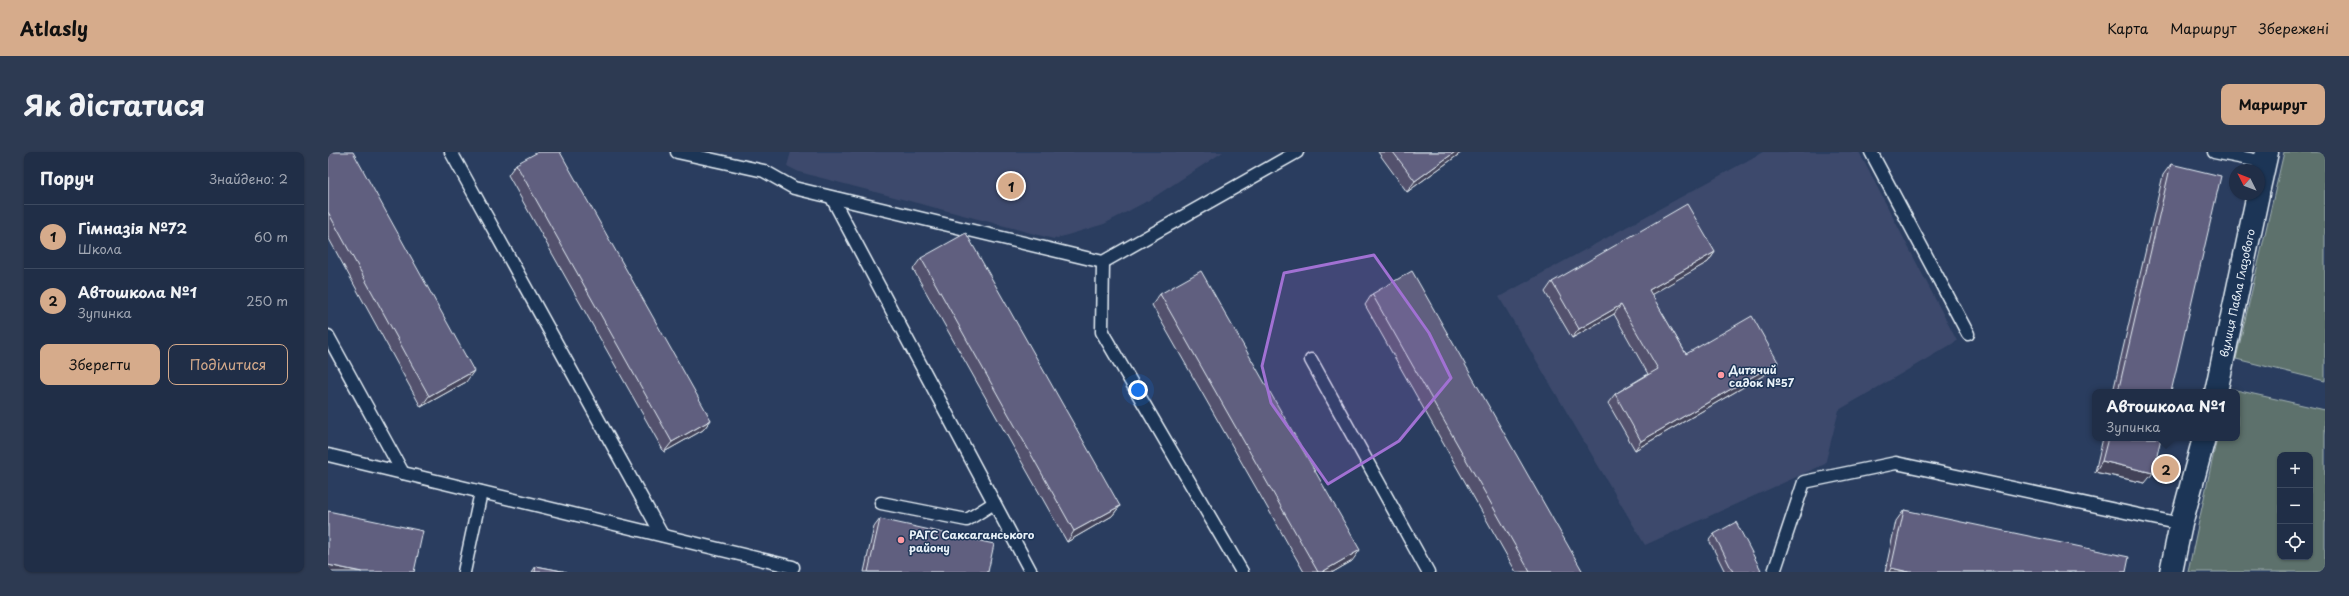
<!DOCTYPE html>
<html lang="uk">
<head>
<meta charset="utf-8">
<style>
  :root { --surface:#202e47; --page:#2d3a52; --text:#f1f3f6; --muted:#a2a8b4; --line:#3d4a60; --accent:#d6ab8b }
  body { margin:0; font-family:"Playpen Sans",sans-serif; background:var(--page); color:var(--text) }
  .controls { position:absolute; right:12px; bottom:12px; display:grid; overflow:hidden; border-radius:8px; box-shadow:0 1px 3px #0004 }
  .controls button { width:36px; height:36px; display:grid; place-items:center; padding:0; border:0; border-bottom:1px solid var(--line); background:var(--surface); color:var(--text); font:20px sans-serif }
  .compass { position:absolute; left:1901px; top:12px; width:36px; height:36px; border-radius:50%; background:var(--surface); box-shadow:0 1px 3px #0004; rotate:312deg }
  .you { position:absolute; left:810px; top:238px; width:14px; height:14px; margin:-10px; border:3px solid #fff; border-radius:50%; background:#1a73e8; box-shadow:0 0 0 6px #1a73e833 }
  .badge { display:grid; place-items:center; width:26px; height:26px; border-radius:50%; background:var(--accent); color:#111; font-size:13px; font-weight:700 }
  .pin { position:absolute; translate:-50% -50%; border:2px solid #fff; box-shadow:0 1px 4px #0006 }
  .popup { position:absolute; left:1764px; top:237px; width:148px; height:52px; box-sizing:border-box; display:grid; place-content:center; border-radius:8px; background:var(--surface); filter:drop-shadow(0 1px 3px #0005); font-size:13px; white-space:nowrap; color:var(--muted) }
  .popup b { font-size:15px; color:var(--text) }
  .popup::after { content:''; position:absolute; left:50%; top:100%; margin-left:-8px; border:8px solid transparent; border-top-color:var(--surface) }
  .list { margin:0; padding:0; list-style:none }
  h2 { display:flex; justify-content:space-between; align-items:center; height:52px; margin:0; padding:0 16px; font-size:17px }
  h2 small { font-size:13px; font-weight:400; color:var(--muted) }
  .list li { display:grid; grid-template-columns:26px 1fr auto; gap:12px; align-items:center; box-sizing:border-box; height:64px; padding:0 16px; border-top:1px solid var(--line) }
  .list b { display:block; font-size:15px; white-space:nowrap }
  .list p { margin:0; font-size:13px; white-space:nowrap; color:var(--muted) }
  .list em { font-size:13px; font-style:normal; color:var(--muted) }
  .actions { display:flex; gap:8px; padding:12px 16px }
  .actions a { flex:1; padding:9px 0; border:1px solid var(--accent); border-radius:8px; text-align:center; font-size:14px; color:var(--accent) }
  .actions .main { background:var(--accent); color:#111 }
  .icon { flex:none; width:22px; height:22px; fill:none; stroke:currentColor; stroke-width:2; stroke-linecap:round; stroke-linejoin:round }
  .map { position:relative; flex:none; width:1997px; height:420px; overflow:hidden; border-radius:8px }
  header { display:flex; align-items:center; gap:24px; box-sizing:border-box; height:56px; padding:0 20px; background:var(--accent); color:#111 }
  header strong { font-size:19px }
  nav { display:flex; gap:22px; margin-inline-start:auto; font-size:14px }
  .intro { display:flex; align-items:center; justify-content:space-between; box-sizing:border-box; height:96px; padding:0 24px }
  h1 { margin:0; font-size:28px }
  .button { padding:10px 18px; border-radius:8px; background:var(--accent); color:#111; font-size:14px; font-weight:700 }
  main { display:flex; gap:24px; padding:0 24px }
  aside { flex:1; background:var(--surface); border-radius:8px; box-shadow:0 1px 3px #0004 }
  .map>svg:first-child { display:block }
  .built { fill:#3d4a6c }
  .green { fill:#5d716c; stroke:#a2b1b2; fill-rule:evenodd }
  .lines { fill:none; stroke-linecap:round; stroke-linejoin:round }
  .service-casing { stroke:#e8f1f8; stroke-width:15 }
  .tertiary-casing { stroke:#e8f1f8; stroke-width:25 }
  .service { stroke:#1d3557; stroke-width:12 }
  .tertiary { stroke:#1d3557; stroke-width:22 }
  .wall { fill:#53516d; stroke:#e8f1f8 }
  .shaded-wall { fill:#434259; stroke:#e8f1f8 }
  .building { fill:#605e7f; stroke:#e8f1f8 }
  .marked { fill:#a171d3; fill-opacity:0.2; stroke:#a171d3; stroke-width:3; stroke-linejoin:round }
  .poi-dot { fill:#ff9aa2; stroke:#1d3557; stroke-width:1.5 }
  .labels { text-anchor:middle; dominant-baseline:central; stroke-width:3; stroke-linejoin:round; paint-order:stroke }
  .street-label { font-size:11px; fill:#e8f1f8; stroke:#1d3557 }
  .poi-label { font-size:11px; font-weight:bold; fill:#e8f1f8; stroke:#1d3557; text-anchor:start }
</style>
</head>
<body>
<header>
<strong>Atlasly</strong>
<nav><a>Карта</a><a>Маршрут</a><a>Збережені</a></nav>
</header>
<div class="intro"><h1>Як дістатися</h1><a class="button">Маршрут</a></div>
<main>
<aside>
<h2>Поруч<small>Знайдено: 2</small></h2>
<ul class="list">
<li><span class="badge">1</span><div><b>Гімназія №72</b><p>Школа</p></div><em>60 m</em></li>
<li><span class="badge">2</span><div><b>Автошкола №1</b><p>Зупинка</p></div><em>250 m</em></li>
</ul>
<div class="actions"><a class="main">Зберегти</a><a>Поділитися</a></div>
</aside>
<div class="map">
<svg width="1997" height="420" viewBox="0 0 1997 420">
  <rect width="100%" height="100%" fill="#2a3d5f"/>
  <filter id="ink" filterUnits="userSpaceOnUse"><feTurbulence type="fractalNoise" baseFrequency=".025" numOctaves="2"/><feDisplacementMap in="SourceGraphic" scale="8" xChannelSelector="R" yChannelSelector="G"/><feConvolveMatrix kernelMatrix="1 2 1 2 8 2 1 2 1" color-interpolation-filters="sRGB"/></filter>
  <g filter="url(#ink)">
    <g class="built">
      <polygon points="463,0 895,0 823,47 776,72 726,87 471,20 459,14"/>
      <polygon points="1435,0 1531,0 1629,189 1511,258 1497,312 1317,393 1171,145"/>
    </g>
    <g class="green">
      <polygon points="1956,0 1997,0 1997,229 1908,207"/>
      <path d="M1899,236L1997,258V420H1860L1889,286H1909V240H1899ZM1952,303H1982V405H1952Z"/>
    </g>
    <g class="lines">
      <defs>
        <g id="service">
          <polyline points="123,0 334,383"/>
          <polyline points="349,0 436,19 466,36 775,110 969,0"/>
          <polyline points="1543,0 1640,182"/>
          <polyline points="1886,0 1936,10"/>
          <polyline points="504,46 703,420"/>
          <polyline points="775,110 774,180 914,420"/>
          <polyline points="0,184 75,321"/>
          <polyline points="983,208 1100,420"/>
          <polyline points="0,303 465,415"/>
          <polyline points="553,351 639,368 666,351"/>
          <polyline points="136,420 153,340"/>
          <polyline points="1446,420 1476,330 1568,311 1853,372"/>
        </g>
        <g id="tertiary">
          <polyline points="1931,36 1939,0"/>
          <polyline points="1888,240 1930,42"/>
          <polyline points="1843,420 1853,372 1876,286"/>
        </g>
      </defs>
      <use href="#service" class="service-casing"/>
      <use href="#tertiary" class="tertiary-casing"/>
      <use href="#service" class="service"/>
      <use href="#tertiary" class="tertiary"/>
    </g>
    <g class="wall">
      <polygon points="0,0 138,230 93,255 0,85"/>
      <polygon points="1050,0 1134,0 1079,40"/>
      <polygon points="188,12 383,268 375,278 336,300 180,23"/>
      <polygon points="1843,12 1843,240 1785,240 1835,23"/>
      <polygon points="1387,100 1380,110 1323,142 1358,202 1450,210 1443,219 1307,298 1280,251 1287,242 1320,222 1286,162 1244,186 1217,140 1224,130"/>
      <polygon points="593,106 792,354 784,364 739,390 585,117"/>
      <polygon points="832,142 1024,409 1005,420 976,420 824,153"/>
      <polygon points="1044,142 1255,420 1188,420 1037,153"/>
      <polygon points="1775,286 1833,286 1817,331 1767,320"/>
      <polygon points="1576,358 1798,420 1557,420 1568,369"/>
      <polygon points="552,367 660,420 536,420 546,375"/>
      <polygon points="1386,382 1432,420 1397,420 1381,388"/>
      <polygon points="208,414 239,420 204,420"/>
    </g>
    <g class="shaded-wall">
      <polygon points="1127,0 1134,0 1079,40 1087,29"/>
      <polygon points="1387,100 1380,110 1314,148 1321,138"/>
      <polygon points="1293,153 1286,162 1244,186 1251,177"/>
      <polygon points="1450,210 1443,219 1307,298 1313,289"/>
      <polygon points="146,219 138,230 93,255 101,244"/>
      <polygon points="383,268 375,278 336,300 344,290"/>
      <polygon points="1774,309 1825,321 1817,331 1767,320"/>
      <polygon points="792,354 784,364 739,390 746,379"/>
      <polygon points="1032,398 1024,409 1005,420 994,420"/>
      <polygon points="0,413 34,420 0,420"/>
      <polygon points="1563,416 1581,420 1561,420"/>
    </g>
    <g class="building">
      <polygon points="0,0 25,0 146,219 101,244 0,60"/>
      <polygon points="210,0 232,0 383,268 344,290 188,12"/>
      <polygon points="1065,0 1127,0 1087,29"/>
      <polygon points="1843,12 1893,24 1843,240 1790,240"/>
      <polygon points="1359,52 1387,100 1321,138 1358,202 1424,164 1450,210 1313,289 1287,242 1330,217 1293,153 1251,177 1224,130"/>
      <polygon points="638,81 792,354 746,379 593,106"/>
      <polygon points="873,119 1032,398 994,420 990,420 832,142"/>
      <polygon points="1084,119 1255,420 1202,420 1044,142"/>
      <polygon points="1780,286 1833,286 1825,321 1774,309"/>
      <polygon points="1576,358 1801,405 1798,420 1581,420 1563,416"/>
      <polygon points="0,359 95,379 86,420 34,420 0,413"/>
      <polygon points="552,367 666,392 660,420 540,420"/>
      <polygon points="1408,370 1433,418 1429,420 1405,420 1386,382"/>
      <polygon points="208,414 239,420 207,420"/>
    </g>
  </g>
  <path class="marked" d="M1046,103L1101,181L1123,226L1071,289L1000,332L943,251L934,214L956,121Z"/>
  <g class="poi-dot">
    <circle cx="1393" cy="223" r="4"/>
    <circle cx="573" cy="388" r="4"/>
  </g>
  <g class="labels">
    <g class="street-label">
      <text transform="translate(1909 141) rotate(-78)">вулиця Павла Глазового</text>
    </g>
    <g class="poi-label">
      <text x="1401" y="217">Дитячий<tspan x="1401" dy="13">садок №57</tspan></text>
      <text x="581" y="382">РАГС Саксаганського<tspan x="581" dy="13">району</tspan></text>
    </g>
  </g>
</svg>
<div class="controls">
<button>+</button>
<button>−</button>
<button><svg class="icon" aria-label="locate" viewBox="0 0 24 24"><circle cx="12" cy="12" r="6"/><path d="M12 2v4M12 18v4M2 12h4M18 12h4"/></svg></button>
</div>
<svg class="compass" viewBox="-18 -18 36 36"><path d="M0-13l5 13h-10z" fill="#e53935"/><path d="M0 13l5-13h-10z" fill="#a2a8b4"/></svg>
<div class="you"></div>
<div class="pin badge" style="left:683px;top:34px">1</div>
<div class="pin badge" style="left:1838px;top:317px">2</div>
<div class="popup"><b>Автошкола №1</b>Зупинка</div>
</div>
</main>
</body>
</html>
